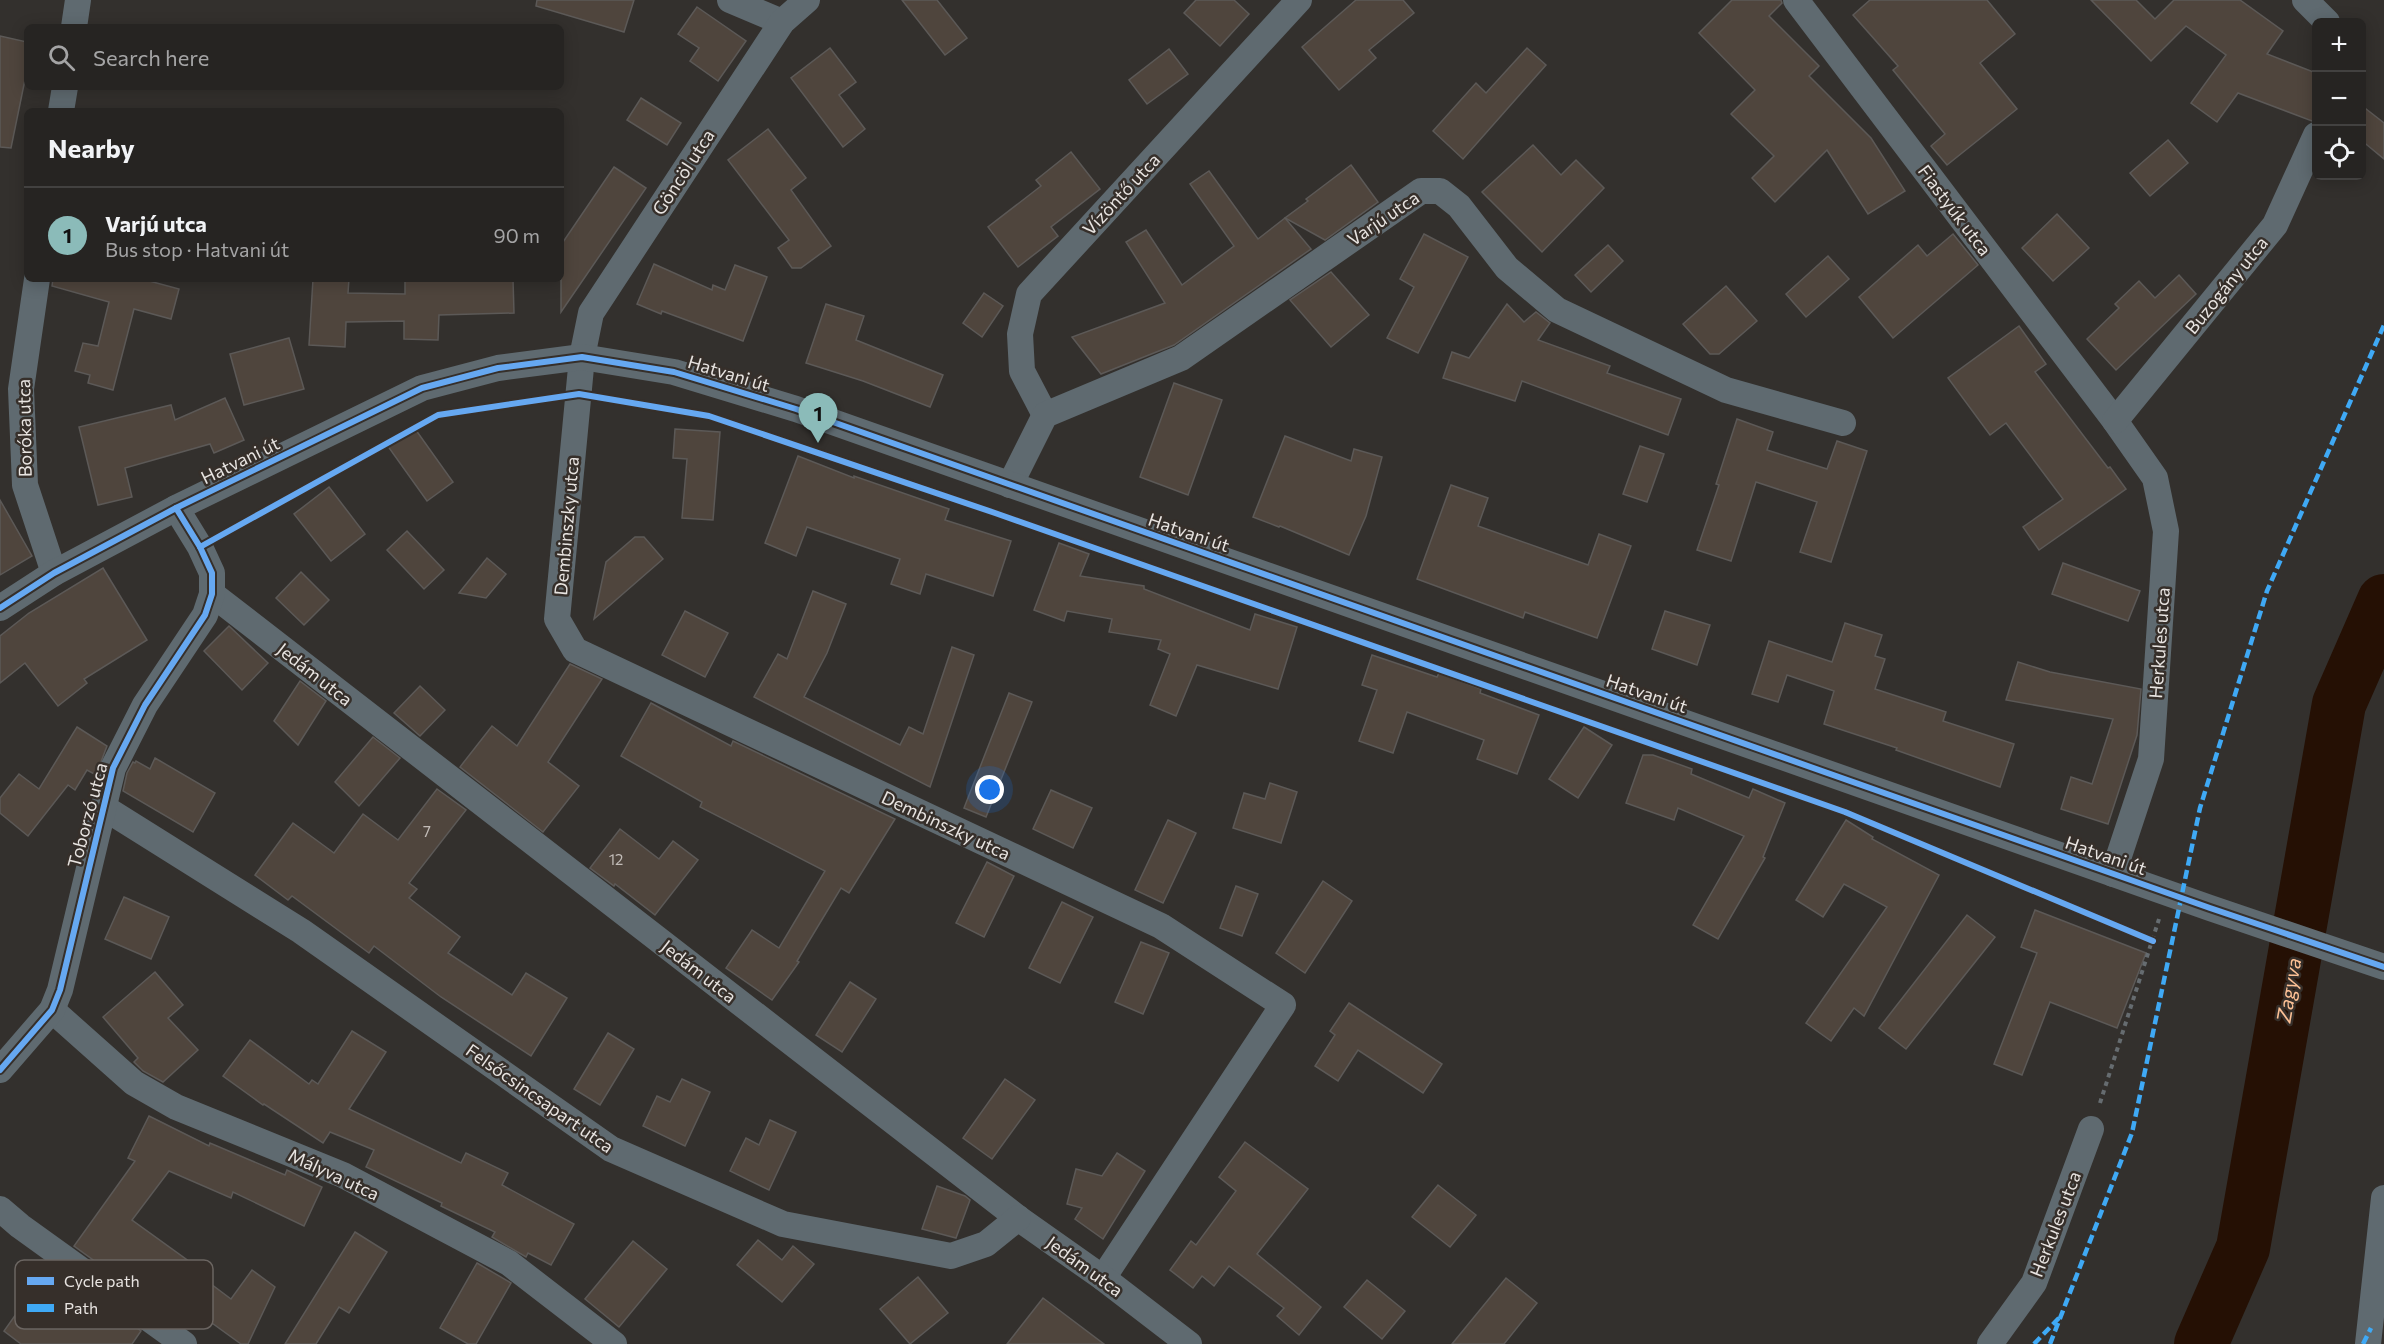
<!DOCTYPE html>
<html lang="en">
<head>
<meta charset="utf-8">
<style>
  :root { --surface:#262422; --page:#2e2c2a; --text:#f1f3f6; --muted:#a4a4a5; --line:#424140; --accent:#8bbbb9 }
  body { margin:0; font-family:Commissioner,sans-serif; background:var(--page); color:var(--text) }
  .controls { position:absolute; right:18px; top:18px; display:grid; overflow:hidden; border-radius:9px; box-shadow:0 3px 15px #0003 }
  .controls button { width:54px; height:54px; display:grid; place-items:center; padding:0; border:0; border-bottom:2px solid var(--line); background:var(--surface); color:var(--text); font:30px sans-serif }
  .you { position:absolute; left:990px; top:790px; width:21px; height:21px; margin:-15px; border:4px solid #fff; border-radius:50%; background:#1a73e8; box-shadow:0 0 0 9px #1a73e833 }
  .badge { display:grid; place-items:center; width:39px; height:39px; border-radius:50%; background:var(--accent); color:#111; font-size:20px; font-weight:700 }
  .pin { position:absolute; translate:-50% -50px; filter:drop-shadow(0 2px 3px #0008) }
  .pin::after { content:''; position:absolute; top:32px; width:21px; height:18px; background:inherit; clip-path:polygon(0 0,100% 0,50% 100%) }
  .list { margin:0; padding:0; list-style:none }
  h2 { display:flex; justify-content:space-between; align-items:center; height:78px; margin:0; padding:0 24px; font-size:26px }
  h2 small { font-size:20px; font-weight:400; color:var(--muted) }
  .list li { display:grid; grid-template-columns:39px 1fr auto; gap:18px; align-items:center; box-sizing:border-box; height:96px; padding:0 24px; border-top:2px solid var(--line) }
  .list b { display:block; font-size:22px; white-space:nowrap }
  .list p { margin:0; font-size:20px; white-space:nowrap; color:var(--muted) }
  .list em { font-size:20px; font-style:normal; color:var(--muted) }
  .icon { flex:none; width:33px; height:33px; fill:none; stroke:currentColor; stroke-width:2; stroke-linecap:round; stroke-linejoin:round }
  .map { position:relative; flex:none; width:2384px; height:1344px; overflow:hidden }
  .search { position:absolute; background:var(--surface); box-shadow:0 3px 15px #0003; left:24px; top:24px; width:540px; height:66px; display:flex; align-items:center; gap:15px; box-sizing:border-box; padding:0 21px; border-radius:9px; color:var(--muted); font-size:22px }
  .panel { position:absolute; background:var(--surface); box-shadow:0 3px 15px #0003; left:24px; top:108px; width:540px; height:174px; border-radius:9px }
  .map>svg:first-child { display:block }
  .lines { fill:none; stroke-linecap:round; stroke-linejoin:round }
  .river { stroke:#251004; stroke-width:54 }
  .building { fill:#4f453d; stroke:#5c5957; stroke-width:1.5 }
  .path { stroke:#666c70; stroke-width:4; stroke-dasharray:4.5 4.5; stroke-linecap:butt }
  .minor { stroke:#5f6a70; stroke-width:26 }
  .quiet { stroke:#3fa9f5; stroke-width:4.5; stroke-dasharray:9 4.5; stroke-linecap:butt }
  .cycleway-casing { stroke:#362f2a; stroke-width:10 }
  .cycleway { stroke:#66a8f1; stroke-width:6 }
  .labels { text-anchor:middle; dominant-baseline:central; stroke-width:5; stroke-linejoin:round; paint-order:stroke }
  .number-label { font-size:15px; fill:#c2bcb8 }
  .street-label { font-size:18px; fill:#e8e4e1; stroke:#362f2a }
  .water-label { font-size:20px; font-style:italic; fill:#fcc095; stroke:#362f2a }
  .key { fill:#362f2a; stroke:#6b6561; stroke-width:1.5 }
  .key-label { font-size:16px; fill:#e8e4e1 }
</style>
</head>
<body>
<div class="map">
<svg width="2384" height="1344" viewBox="0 0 2384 1344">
  <rect width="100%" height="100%" fill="#33302d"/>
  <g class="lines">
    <polyline class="river" points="2201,1344 2243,1248 2339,704 2384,601"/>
  </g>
  <g class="building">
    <polygon points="537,0 634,0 624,32 536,6"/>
    <polygon points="902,0 937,0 967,38 945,55"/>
    <polygon points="1196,0 1234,0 1249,14 1220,46 1184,13"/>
    <polygon points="1356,0 1403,0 1414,13 1369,50 1376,58 1339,90 1302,47"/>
    <polygon points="1732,0 1781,0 1782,3 1769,16 1819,66 1809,76 1871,138 1905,191 1868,214 1827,150 1775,202 1752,178 1774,156 1731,114 1755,90 1699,33"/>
    <polygon points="1870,0 1987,0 2015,34 1980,63 2017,109 1947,165 1931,146 1945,134 1893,70 1898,66 1853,15"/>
    <polygon points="2091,0 2136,0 2155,19 2174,0 2240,0 2283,31 2267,54 2316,73 2316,120 2312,121 2238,93 2217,122 2191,103 2226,55 2186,26 2151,61"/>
    <polygon points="697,7 746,41 718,81 690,61 699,48 678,34"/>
    <polygon points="0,36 27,42 27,70 11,148 0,147"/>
    <polygon points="830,48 856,82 839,95 865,129 843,147 791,78"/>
    <polygon points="1527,48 1546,65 1463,159 1433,131 1476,83 1486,93"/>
    <polygon points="1169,49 1188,74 1147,104 1129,80"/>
    <polygon points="641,98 681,123 667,145 627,120"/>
    <polygon points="2361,105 2384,123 2384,159 2361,140"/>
    <polygon points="768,129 806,178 791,190 831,246 801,268 792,268 778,248 789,240 728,160"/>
    <polygon points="2168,140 2188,163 2150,196 2130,173"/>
    <polygon points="1533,145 1561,175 1576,160 1604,188 1542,252 1482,192"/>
    <polygon points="1071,152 1100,189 1051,227 1058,236 1018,267 988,227 1041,186 1036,180"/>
    <polygon points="1351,165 1378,202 1325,240 1285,218 1308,201 1306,199"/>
    <polygon points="614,167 646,188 561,312 561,245"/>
    <polygon points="1209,171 1258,239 1285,218 1311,249 1174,345 1101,374 1072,337 1165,303 1126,242 1146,230 1182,285 1234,246 1190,184"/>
    <polygon points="2057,214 2089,248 2053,281 2022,248"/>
    <polygon points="1424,234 1468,257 1418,353 1387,338 1414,287 1400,279"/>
    <polygon points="1953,234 1978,265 1893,338 1859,297 1918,245 1927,256"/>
    <polygon points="1608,245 1623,261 1591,292 1575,275"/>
    <polygon points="1828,256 1849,279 1806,317 1786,294"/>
    <polygon points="654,264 712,290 713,285 725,290 735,265 767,277 743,341 662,311 661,314 637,304"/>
    <polygon points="1331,272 1369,315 1331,347 1290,300"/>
    <polygon points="2179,275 2196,294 2116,370 2087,339 2119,308 2115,304 2139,281 2155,298"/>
    <polygon points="53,279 142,279 179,289 171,319 134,309 113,390 88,383 90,375 75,371 83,343 98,346 109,302 52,286"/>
    <polygon points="313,279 349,279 348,293 405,294 405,279 513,279 514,313 439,315 438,340 404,339 404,321 346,322 345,347 309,345"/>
    <polygon points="1726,286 1757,321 1719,354 1710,354 1683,324"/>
    <polygon points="984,293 1003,306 982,337 963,323"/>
    <polygon points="826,304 864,316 856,340 943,375 930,407 863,381 806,363"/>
    <polygon points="1507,304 1524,322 1536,312 1550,323 1538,340 1610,366 1607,373 1681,399 1668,435 1522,381 1515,401 1443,378 1452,352 1469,358"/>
    <polygon points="2019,326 2046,364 2035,372 2108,468 2110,467 2126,489 2039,550 2023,527 2063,499 2006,423 1990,435 1948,378"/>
    <polygon points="289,338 304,389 244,405 230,354"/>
    <polygon points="1174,383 1222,400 1188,495 1140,477"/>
    <polygon points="225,398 244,440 214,453 210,444 125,468 132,497 98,505 79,427 171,405 175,420"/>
    <polygon points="1737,419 1773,432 1767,450 1827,469 1837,441 1867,451 1831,562 1800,552 1817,502 1756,482 1731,561 1697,550 1719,485 1716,484"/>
    <polygon points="413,426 453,482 427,501 387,445"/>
    <polygon points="675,429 720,432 713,520 682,518 687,459 673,458"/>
    <polygon points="1285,436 1351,461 1354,449 1382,457 1366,516 1349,555 1280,526 1279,527 1253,517"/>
    <polygon points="1640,446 1664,454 1647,502 1623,494"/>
    <polygon points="798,456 854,478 854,476 949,509 945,520 1011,541 993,596 926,574 920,594 891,584 900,559 807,527 796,556 765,543"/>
    <polygon points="1451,485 1488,498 1478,526 1588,565 1599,534 1631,546 1597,638 1525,612 1523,618 1417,579"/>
    <polygon points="329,487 365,534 331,561 294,514"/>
    <polygon points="0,500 32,556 0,575"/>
    <polygon points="407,531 444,570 424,589 387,550"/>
    <polygon points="635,537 644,537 663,559 594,619 606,562"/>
    <polygon points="1059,543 1089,554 1080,576 1144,586 1144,589 1250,630 1255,614 1297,627 1278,689 1197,665 1176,716 1150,705 1170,654 1158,649 1161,640 1109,632 1112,619 1067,611 1064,621 1034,610"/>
    <polygon points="487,558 506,574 486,598 459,593"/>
    <polygon points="2063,563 2140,591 2128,621 2052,594"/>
    <polygon points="103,568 147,640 84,679 87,683 58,706 25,663 0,683 0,636 29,613"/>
    <polygon points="301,572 329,600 304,625 276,598"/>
    <polygon points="813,591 846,604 827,653 804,697 900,745 909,727 923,734 952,647 974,655 930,787 754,697 778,654 787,659"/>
    <polygon points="685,611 728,633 705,677 662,655"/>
    <polygon points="1665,611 1710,625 1697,665 1652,649"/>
    <polygon points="1845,623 1882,635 1875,656 1885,659 1875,689 1946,712 1943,721 2014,744 2000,787 1896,750 1897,748 1824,724 1834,691 1787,675 1778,702 1752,694 1769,641 1832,662"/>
    <polygon points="229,626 268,663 242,690 204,651"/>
    <polygon points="1372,655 1437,677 1439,673 1481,689 1480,693 1539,715 1517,774 1477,759 1484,740 1407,712 1393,753 1359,741 1377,690 1362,685"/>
    <polygon points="2018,662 2050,672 2141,689 2137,735 2108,824 2061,809 2071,777 2092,784 2113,719 2006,700"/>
    <polygon points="570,664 602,679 548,762 579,786 543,832 460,767 492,726 517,746"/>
    <polygon points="300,681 326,701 298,745 274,721"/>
    <polygon points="420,686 445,710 420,736 394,713"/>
    <polygon points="1009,693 1032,702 986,817 964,808"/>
    <polygon points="651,703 731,746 733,741 895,819 849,893 841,888 797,961 799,962 772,1000 726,968 752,930 779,948 825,871 700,807 702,802 621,756"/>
    <polygon points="77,727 107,746 96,775 87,770 75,790 68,785 28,836 0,813 0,798 19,774 39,789"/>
    <polygon points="1584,727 1612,745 1578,798 1549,779"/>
    <polygon points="373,737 400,758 359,806 335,782"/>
    <polygon points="1643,755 1653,755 1692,769 1691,774 1749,798 1753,789 1785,803 1763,857 1765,858 1718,939 1693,925 1744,836 1678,808 1674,820 1626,803"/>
    <polygon points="155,758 215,793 193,832 123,791 127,773 133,762 135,763 136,761 150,769"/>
    <polygon points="1270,783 1297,792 1281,843 1233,828 1244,793 1265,799"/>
    <polygon points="437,789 466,810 409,883 417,889 409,898 460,937 448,953 512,995 526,973 567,998 531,1056 441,997 374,946 369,953 292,896 288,900 255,875 293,823 334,853 363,814 398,840"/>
    <polygon points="1051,790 1092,808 1073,848 1033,829"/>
    <polygon points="1168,820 1196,833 1163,903 1135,890"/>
    <polygon points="1846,820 1873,837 1872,839 1939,875 1864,1016 1854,1008 1831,1041 1806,1023 1887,907 1844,884 1823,917 1796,900"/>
    <polygon points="620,829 659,859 673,841 698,860 655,915 615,884 614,886 590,868"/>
    <polygon points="987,862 1014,876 984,937 956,923"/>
    <polygon points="1323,881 1352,901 1305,973 1276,953"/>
    <polygon points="1236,886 1258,894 1242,936 1220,928"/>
    <polygon points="124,897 169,917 151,959 105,939"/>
    <polygon points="1062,902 1093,917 1060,983 1029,968"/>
    <polygon points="2035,910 2146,953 2117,1028 2050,1002 2022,1075 1994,1064 2037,953 2021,947"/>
    <polygon points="1967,915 1995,937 1906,1049 1879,1028"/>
    <polygon points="1141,942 1169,953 1143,1014 1115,1002"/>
    <polygon points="155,972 183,1005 168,1018 198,1050 163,1082 143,1071 134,1062 138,1058 103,1017"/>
    <polygon points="850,982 876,999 842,1052 816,1035"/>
    <polygon points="1349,1003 1442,1064 1423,1093 1358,1050 1338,1081 1315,1066 1335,1035 1330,1031"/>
    <polygon points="352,1031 386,1052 349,1109 461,1163 466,1153 508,1173 502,1185 574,1224 551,1265 528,1253 526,1257 492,1237 495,1232 441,1206 442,1203 366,1167 374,1150 330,1132 323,1143 264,1104 263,1105 223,1076 250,1040 309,1084 312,1080 318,1084"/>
    <polygon points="608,1033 634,1049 600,1105 574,1089"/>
    <polygon points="682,1079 710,1092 685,1146 643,1126 657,1096 670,1102"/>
    <polygon points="1005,1079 1035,1100 992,1159 963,1138"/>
    <polygon points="149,1116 209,1146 210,1143 285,1175 287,1170 322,1187 304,1226 233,1192 231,1198 169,1171 132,1220 190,1262 187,1266 231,1299 252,1270 275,1287 248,1344 241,1344 169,1292 158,1307 74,1246 135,1161 128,1158"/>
    <polygon points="770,1120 796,1132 769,1190 730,1171 746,1138 759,1145"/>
    <polygon points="1245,1142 1308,1189 1257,1254 1321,1307 1299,1335 1277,1316 1284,1308 1229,1266 1214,1286 1202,1276 1193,1288 1170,1270 1191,1241 1196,1245 1236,1191 1219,1177"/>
    <polygon points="1117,1153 1145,1171 1103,1239 1075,1219 1082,1208 1067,1204 1076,1169 1102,1176"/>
    <polygon points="1438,1185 1476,1215 1450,1247 1412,1217"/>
    <polygon points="937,1186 965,1196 970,1200 956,1238 922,1229"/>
    <polygon points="355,1232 387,1252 349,1313 339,1307 316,1344 285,1344"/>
    <polygon points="758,1240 782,1260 793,1246 814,1264 782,1302 737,1265"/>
    <polygon points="633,1241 667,1269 619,1327 585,1299"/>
    <polygon points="477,1263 511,1283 476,1344 468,1344 440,1328"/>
    <polygon points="50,1266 141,1331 132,1344 21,1344 4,1331"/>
    <polygon points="918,1277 948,1313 910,1344 880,1309"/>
    <polygon points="1506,1278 1537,1303 1504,1344 1452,1344"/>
    <polygon points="1367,1280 1405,1311 1382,1339 1344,1307"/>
    <polygon points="1043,1298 1104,1344 1007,1344"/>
  </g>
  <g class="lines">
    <polyline class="path" points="2100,1103 2159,919"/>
    <g class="minor">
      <polyline points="730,0 782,22"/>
      <polyline points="807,0 782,22 591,313 582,357 557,619 575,650 1161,926 1283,1005 1103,1278"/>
      <polyline points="1796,0 2115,421 2155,478 2166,531 2151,759 2113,874"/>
      <polyline points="2305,0 2327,22"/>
      <polyline points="74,27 78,0"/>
      <polyline points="61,111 65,87"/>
      <polyline points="37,279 21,389 25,485 54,573"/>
      <polyline points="1045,415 1022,371 1020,334 1029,294 1299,0"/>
      <polyline points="2115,421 2275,225 2316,135"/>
      <polyline points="1010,485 1045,415 1181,358 1421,191 1440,191 1459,206 1507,268 1557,310 1726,390 1843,423"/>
      <polyline points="212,594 1018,1218 1103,1278 1189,1344"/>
      <polyline points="0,608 54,573 176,508 422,388 498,368 582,357 674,372 796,409 2210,908 2384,967"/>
      <polyline points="103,807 301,931 611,1149 783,1224 951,1256 986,1244 1018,1218"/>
      <polyline points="52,1010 134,1083 176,1107 343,1175 509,1263 614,1344"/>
      <polyline points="0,1070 52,1010 60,990 113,768 145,705 205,615 212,594 212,573 200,547 176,508"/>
      <polyline points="0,1209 20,1226 184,1344"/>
      <polyline points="1990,1344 2034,1283 2091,1129"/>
      <polyline points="2368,1344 2384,1198"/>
    </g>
    <g class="quiet">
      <polyline points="2034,1344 2059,1318"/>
      <polyline points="2050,1344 2132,1133 2200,808 2267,591 2384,325"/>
      <polyline points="2363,1344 2371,1328"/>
    </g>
    <defs>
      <g id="cycleway">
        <polyline points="200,547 438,415 579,394 709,416 995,513 1845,812 2153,941"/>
        <polyline points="0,608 54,573 176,508 422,388 498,368 582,357 674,372 796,409 2210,908 2384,967"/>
        <polyline points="0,1070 52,1010 60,990 113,768 145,705 205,615 212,594 212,573 200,547 176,508"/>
      </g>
    </defs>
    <use href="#cycleway" class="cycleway-casing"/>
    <use href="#cycleway" class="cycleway"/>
  </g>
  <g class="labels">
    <g class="number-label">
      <text x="427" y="831">7</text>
      <text x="616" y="859">12</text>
    </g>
    <g class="street-label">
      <text transform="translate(683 172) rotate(-57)">Göncöl utca</text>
      <text transform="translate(1121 194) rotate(-47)">Vízöntő utca</text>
      <text transform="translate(1955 210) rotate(53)">Fiastyúk utca</text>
      <text transform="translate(1383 218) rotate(-34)">Varjú utca</text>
      <text transform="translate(2226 285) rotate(-51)">Buzogány utca</text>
      <text transform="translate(729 373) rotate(17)">Hatvani út</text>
      <text transform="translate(24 428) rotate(-91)">Boróka utca</text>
      <text transform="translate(240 460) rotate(-26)">Hatvani út</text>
      <text transform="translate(566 526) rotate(-85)">Dembinszky utca</text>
      <text transform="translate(1189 532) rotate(19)">Hatvani út</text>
      <text transform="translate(2159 643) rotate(-86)">Herkules utca</text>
      <text transform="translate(315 674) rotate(38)">Jedám utca</text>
      <text transform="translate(1647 693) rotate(19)">Hatvani út</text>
      <text transform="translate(87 815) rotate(-75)">Toborzó utca</text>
      <text transform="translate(946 825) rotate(25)">Dembinszky utca</text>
      <text transform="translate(2106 855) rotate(19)">Hatvani út</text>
      <text transform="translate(699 971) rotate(38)">Jedám utca</text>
      <text transform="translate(540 1098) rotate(35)">Felsőcsincsapart utca</text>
      <text transform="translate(334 1174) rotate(25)">Mályva utca</text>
      <text transform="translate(2055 1224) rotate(-69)">Herkules utca</text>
      <text transform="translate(1085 1266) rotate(36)">Jedám utca</text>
    </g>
    <g class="water-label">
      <text transform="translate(2288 990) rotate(-80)">Zagyva</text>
    </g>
  </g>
  <rect x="15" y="1260" width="198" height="69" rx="9" class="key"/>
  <rect x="27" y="1277" width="27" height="8" fill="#66a8f1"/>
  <rect x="27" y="1304" width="27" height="8" fill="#3fa9f5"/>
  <g class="key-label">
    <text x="64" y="1287">Cycle path</text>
    <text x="64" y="1314">Path</text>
  </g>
</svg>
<div class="controls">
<button>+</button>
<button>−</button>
<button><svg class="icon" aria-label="locate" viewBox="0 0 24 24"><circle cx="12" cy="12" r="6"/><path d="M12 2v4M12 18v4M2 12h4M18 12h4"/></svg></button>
</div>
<div class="you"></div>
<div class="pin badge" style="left:818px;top:443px">1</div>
<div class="search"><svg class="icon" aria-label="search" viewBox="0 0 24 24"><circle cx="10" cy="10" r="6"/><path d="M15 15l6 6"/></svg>Search here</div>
<section class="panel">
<h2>Nearby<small></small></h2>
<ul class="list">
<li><span class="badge">1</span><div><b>Varjú utca</b><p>Bus stop · Hatvani út</p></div><em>90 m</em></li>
</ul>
</section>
</div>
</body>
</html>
